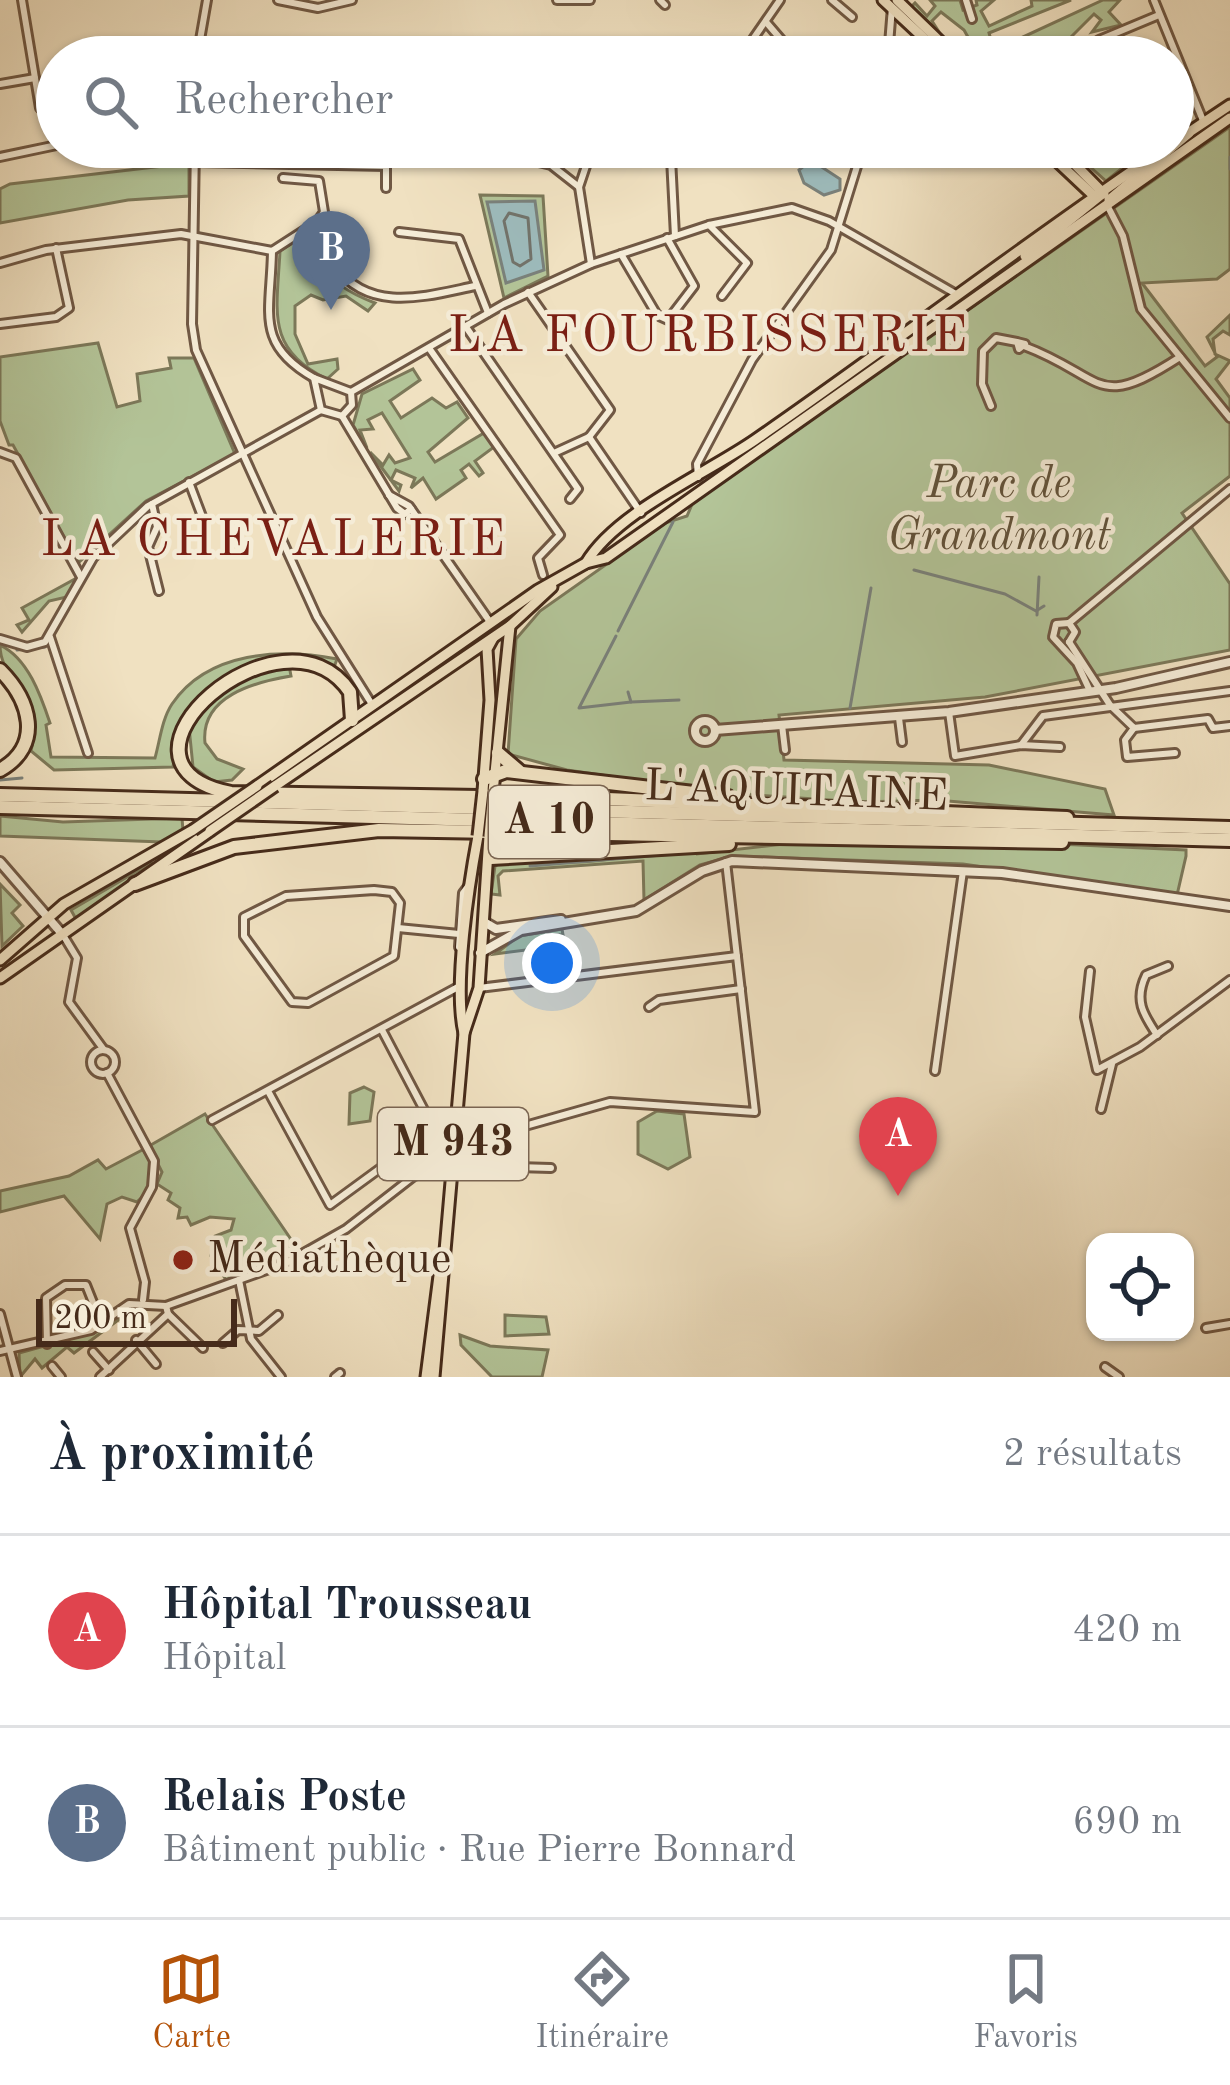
<!DOCTYPE html>
<html lang="fr">
<head>
<meta charset="utf-8">
<style>
  :root { --surface:#fff; --page:#f2f2f3; --text:#1f2937; --muted:#747a83; --line:#e0e1e3; --accent:#b45309 }
  body { margin:0; font-family:"Old Standard TT",serif; background:var(--page); color:var(--text) }
  .controls { position:absolute; right:36px; bottom:36px; display:grid; overflow:hidden; border-radius:24px; box-shadow:0 3px 9px #0004 }
  .controls button { width:108px; height:108px; display:grid; place-items:center; padding:0; border:0; border-bottom:3px solid var(--line); background:var(--surface); color:var(--text); font:60px sans-serif }
  .scale { position:absolute; left:36px; bottom:30px; width:201px; box-sizing:border-box; padding-left:12px; border:6px solid #462b1a; border-top:0; font-size:33px; line-height:42px; white-space:nowrap; color:#462b1a; -webkit-text-stroke:9px #f5ecd7; paint-order:stroke }
  .you { position:absolute; left:552px; top:963px; width:42px; height:42px; margin:-30px; border:9px solid #fff; border-radius:50%; background:#1a73e8; box-shadow:0 0 0 18px #1a73e833 }
  .badge { display:grid; place-items:center; width:78px; height:78px; border-radius:50%; background:var(--accent); color:#fff; font-size:39px; font-weight:700 }
  .pin { position:absolute; translate:-50% -99px; filter:drop-shadow(0 3px 6px #0008) }
  .pin::after { content:''; position:absolute; top:63px; width:42px; height:36px; background:inherit; clip-path:polygon(0 0,100% 0,50% 100%) }
  .list { margin:0; padding:0; list-style:none }
  h2 { display:flex; justify-content:space-between; align-items:center; height:156px; margin:0; padding:0 48px; font-size:51px }
  h2 small { font-size:39px; font-weight:400; color:var(--muted) }
  .list li { display:grid; grid-template-columns:78px 1fr auto; gap:36px; align-items:center; box-sizing:border-box; height:192px; padding:0 48px; border-top:3px solid var(--line) }
  .list b { display:block; font-size:45px; white-space:nowrap }
  .list p { margin:0; font-size:39px; white-space:nowrap; color:var(--muted) }
  .list em { font-size:39px; font-style:normal; color:var(--muted) }
  .icon { flex:none; width:66px; height:66px; fill:none; stroke:currentColor; stroke-width:2; stroke-linecap:round; stroke-linejoin:round }
  .map { position:relative; flex:none; width:1230px; height:1377px; overflow:hidden }
  .search { position:absolute; background:var(--surface); box-shadow:0 3px 9px #0004; left:36px; right:36px; top:36px; height:132px; display:flex; align-items:center; gap:30px; box-sizing:border-box; padding:0 42px; border-radius:66px; color:var(--muted); font-size:45px }
  .sheet { height:540px; background:var(--surface) }
  nav { display:flex; justify-content:space-around; align-items:center; box-sizing:border-box; height:168px; border-top:3px solid var(--line); background:var(--surface); font-size:33px; color:var(--muted) }
  nav a { display:grid; justify-items:center; gap:6px }
  nav .on { color:var(--accent) }
  .map>svg:first-child { display:block }
  .green { fill:#b3c498; stroke:#7c7859; stroke-width:3 }
  .water { fill:#9dbbbc; stroke:#7a817b; stroke-width:3 }
  .lines { fill:none; stroke-linecap:round; stroke-linejoin:round }
  .shore { stroke:#72736b; stroke-width:3 }
  .stream { stroke:#7a817b; stroke-width:3 }
  .minor-casing { stroke:#705844; stroke-width:12 }
  .tertiary-casing { stroke:#705844; stroke-width:14 }
  .primary-casing { stroke:#462b1a; stroke-width:15 }
  .motorway-casing { stroke:#462b1a; stroke-width:18 }
  .minor { stroke:#f5ecd7; stroke-width:6 }
  .tertiary { stroke:#f5ecd7; stroke-width:8 }
  .primary { stroke:#f0e1c1; stroke-width:9 }
  .motorway { stroke:#f0e1c1; stroke-width:12 }
  .primary-bridge-casing { stroke:#462b1a; stroke-width:15; stroke-linecap:butt }
  .primary-bridge { stroke:#f0e1c1; stroke-width:9 }
  .poi-dot { fill:#8f2418; stroke:#f5ecd7; stroke-width:4.5 }
  .labels { text-anchor:middle; dominant-baseline:central; stroke-width:9; stroke-linejoin:round; paint-order:stroke }
  .shield { fill:#f5ecd7; stroke:#7a6553; stroke-width:3 }
  .shield-label { font-size:42px; font-weight:bold; fill:#462b1a }
  .park-label { font-size:45px; font-style:italic; fill:#61513a; stroke:#f5ecd7 }
  .street-label { font-size:45px; fill:#462b1a; stroke:#f5ecd7 }
  .poi-label { font-size:45px; fill:#462b1a; stroke:#f5ecd7; text-anchor:start }
  .quarter-label { font-size:51px; letter-spacing:3px; fill:#7a1f14; stroke:#f5ecd7 }
</style>
</head>
<body>
<div class="map">
<svg width="1230" height="1377" viewBox="0 0 1230 1377">
  <rect width="100%" height="100%" fill="#f0e1c1"/>
  <filter id="stains"><feTurbulence type="fractalNoise" baseFrequency=".00167" numOctaves="4"/><feColorMatrix values="0 0 0 0 .2 0 0 0 0 .09 0 0 0 0 .02 0 0 0 .5 -.17"/></filter>
  <radialGradient id="worn" r=".72"><stop offset=".6" stop-color="#630" stop-opacity="0"/><stop offset="1" stop-color="#630" stop-opacity=".3"/></radialGradient>
  <g class="green">
    <polygon points="930,0 960,0 963,10 977,5 976,0 994,0 981,11 989,26 1032,6 1031,0 1071,0 989,33 993,47 988,49 985,41 973,46 964,30 941,12 932,21 943,38 911,7 915,3 927,16 935,6"/>
    <polygon points="1103,0 1120,0 1109,12 1121,25 1092,32 1101,20 1094,14 1067,41 1077,52 1072,57 1053,57 1060,49 1048,39 1034,54 1027,47 1017,57 998,57 995,50"/>
    <polygon points="1230,127 1230,269 1217,279 1142,283 1205,366 1217,357 1207,337 1230,315 1230,335 1223,331 1213,339 1215,354 1230,361 1216,379 1230,398 1230,476 1182,513 1230,584 1230,650 985,697 779,715 784,760 989,765 1105,789 1114,815 936,800 860,802 725,793 567,770 508,754 516,639 540,611 665,523 687,516 693,502"/>
    <polygon points="1139,155 1106,181 1087,164"/>
    <polygon points="189,163 189,196 128,200 0,223 0,189 10,184"/>
    <polygon points="480,195 543,196 548,276 504,298"/>
    <path d="M309,231L319,234C321,240 319,244 318,251C316,278 359,297 375,303L368,311L346,296L323,300L311,295L295,306V334L308,364L337,359L338,369L327,379C265,349 277,311 280,251Z"/>
    <polygon points="98,343 117,407 140,401 137,374 171,368 169,358 194,358 235,454 146,501 78,563 13,445 9,445 0,421 0,357"/>
    <polygon points="413,369 420,380 390,401 401,418 432,398 446,408 457,402 468,418 428,452 435,462 484,433 494,447 475,461 483,473 479,476 469,464 461,470 466,478 436,499 423,478 411,488 415,478 396,470 391,480 401,485 399,491 370,452 383,465 389,455 395,463 410,458 382,413 368,420 373,429 360,430 367,448 353,425 362,394"/>
    <polygon points="75,579 71,596 49,601 22,632 17,625 29,620 22,608"/>
    <path d="M0,645C28,658 41,696 50,723L46,725L51,757L155,758C160,740 162,719 172,704C208,651 281,648 337,659L332,673L289,665L291,676C255,682 200,696 205,743L217,759L243,769L232,780L214,782L193,767L189,727L179,725L173,767L54,770L31,751C46,684 0,686 0,645Z"/>
    <polygon points="0,816 63,822 182,818 183,831 162,842 0,836"/>
    <polygon points="494,836 567,841 567,847 504,850 493,846"/>
    <path d="M784,844H1058L1186,850V856L1177,895L963,864L733,856L700,865L644,900L643,861L503,871L498,876L500,895L491,894L495,866C516,853 537,861 560,862C606,864 649,850 694,848L697,854Z"/>
    <polygon points="151,863 152,866 76,919 71,910"/>
    <polygon points="0,884 20,905 12,913 23,926 2,946"/>
    <polygon points="562,929 563,935 548,934 550,947 495,954 519,936"/>
    <polygon points="364,1087 374,1092 370,1121 349,1124 350,1093"/>
    <polygon points="657,1111 684,1114 690,1157 668,1169 638,1154 638,1122"/>
    <polygon points="205,1114 299,1251 226,1280 211,1256 215,1236 231,1230 234,1219 210,1217 191,1225 187,1217 178,1218 180,1208 168,1200 171,1193 157,1184 162,1172 149,1146"/>
    <path d="M146,1148C156,1168 154,1188 137,1202L122,1197L107,1204L100,1239L64,1196L0,1212V1191L69,1176L98,1160L106,1169Z"/>
    <polygon points="123,1310 125,1315 74,1353 67,1347 42,1368 35,1359 20,1377 19,1353 99,1331"/>
    <polygon points="505,1315 546,1317 549,1334 505,1336"/>
    <polygon points="460,1335 490,1346 548,1350 542,1377 492,1377 461,1345"/>
  </g>
  <g class="water">
    <polygon points="811,160 840,179 840,190 824,195 804,183 799,170"/>
    <polygon points="535,201 544,270 506,283 487,202"/>
  </g>
  <g class="lines">
    <polygon class="shore" points="509,213 528,218 531,259 520,266 513,262 504,221"/>
    <g class="stream">
      <polyline points="1230,157 1230,169"/>
      <polyline points="914,570 1005,594 1036,611 1044,606"/>
      <polyline points="1037,615 1039,577"/>
      <polyline points="618,631 673,522"/>
      <polyline points="616,636 579,708 631,702"/>
      <polyline points="17,650 45,647"/>
      <polyline points="628,692 631,702 679,700"/>
      <polyline points="850,708 871,588"/>
      <polyline points="0,780 22,778"/>
      <polyline points="530,866 698,852"/>
    </g>
    <defs>
      <g id="minor">
        <polyline points="22,0 40,108"/>
        <polyline points="278,0 318,8 352,0"/>
        <polyline points="557,0 590,0"/>
        <polyline points="660,0 665,5"/>
        <polyline points="832,0 852,17"/>
        <polyline points="966,0 972,19"/>
        <polyline points="1154,0 1204,123"/>
        <polyline points="766,22 796,57"/>
        <polyline points="1093,44 1107,57"/>
        <polyline points="715,48 751,42 780,0"/>
        <polyline points="197,57 207,0"/>
        <polyline points="888,57 892,7"/>
        <polyline points="1078,57 1099,40 1159,15"/>
        <polyline points="0,84 35,78"/>
        <polyline points="195,147 192,324 196,350 317,617 373,706"/>
        <polyline points="474,147 551,165 579,187"/>
        <polyline points="584,147 586,166 579,187 591,264"/>
        <polyline points="0,157 57,145"/>
        <polyline points="430,161 437,147"/>
        <polyline points="195,162 386,166"/>
        <polyline points="283,178 319,181 324,212 317,222"/>
        <polyline points="386,188 386,147"/>
        <polyline points="1107,205 1123,236 1141,309 1230,418"/>
        <polyline points="709,225 747,263 722,296"/>
        <polyline points="399,232 459,239 488,313"/>
        <polyline points="675,236 671,158 676,147"/>
        <path d="M272,251C271,312 254,344 314,378"/>
        <polyline points="621,254 657,315 668,320 694,286 667,238"/>
        <path d="M0,263L46,250L181,234L272,251L317,222C327,236 325,252 335,266C370,314 426,296 475,286"/>
        <polyline points="528,292 610,410 589,437 554,453"/>
        <polyline points="0,324 56,317 69,308 56,248"/>
        <polyline points="466,327 578,489 570,499"/>
        <path d="M1024,346C1106,377 1094,413 1180,357"/>
        <polyline points="429,348 560,535 538,558 543,575"/>
        <polyline points="351,392 504,304 591,264 709,225 792,208 829,221 956,294"/>
        <polyline points="991,406 982,384 983,351 996,338 1017,342 1019,349 1025,344 1017,342"/>
        <polyline points="342,416 397,508 405,514 411,509"/>
        <polyline points="342,416 321,410 314,378 351,392"/>
        <polyline points="342,416 352,405 351,392"/>
        <polyline points="589,437 641,513"/>
        <polyline points="0,452 16,458 81,577"/>
        <polyline points="698,477 697,464 752,360 831,250 863,147"/>
        <polyline points="189,482 203,519"/>
        <polyline points="389,495 409,506 490,622"/>
        <polyline points="152,504 157,527 148,547 159,591"/>
        <polyline points="1069,623 1230,489"/>
        <polyline points="1069,623 1056,624 1053,637 1077,663 1090,691"/>
        <polyline points="1069,623 1075,632 1069,642"/>
        <polyline points="50,637 88,753"/>
        <polyline points="0,639 27,647 45,642 93,558 148,506 321,410"/>
        <polyline points="1069,642 1110,705 1134,728 1208,719 1213,728 1230,726"/>
        <polyline points="949,712 955,756 1021,745 1060,747"/>
        <polyline points="899,718 902,742"/>
        <polyline points="782,725 785,750"/>
        <polyline points="1134,728 1125,740 1127,757 1175,753"/>
        <polyline points="1021,745 1043,716 1230,691"/>
        <polygon points="374,890 392,892 400,903 394,956 308,1003 292,1002 244,936 244,917 286,896"/>
        <polyline points="398,928 459,934"/>
        <polyline points="63,935 77,958 69,1002 104,1050"/>
        <polyline points="459,947 463,893 469,885"/>
        <polyline points="1090,971 1085,1017 1097,1070 1140,1047 1230,980"/>
        <polyline points="479,988 737,956"/>
        <polyline points="649,1007 659,1000 741,989"/>
        <path d="M1157,1035C1143,1014 1134,1000 1146,975L1168,966"/>
        <circle cx="103" cy="1062" r="12"/>
        <polyline points="935,1071 963,871"/>
        <polyline points="107,1073 154,1161 152,1187 130,1228 145,1282 143,1300"/>
        <polyline points="268,1091 330,1205 434,1129 382,1030"/>
        <polyline points="1101,1109 1112,1064"/>
        <polyline points="212,1120 458,987"/>
        <polyline points="509,1152 525,1126 610,1102 755,1112 726,862"/>
        <polyline points="454,1165 551,1168"/>
        <polyline points="239,1280 251,1339 281,1377"/>
        <polyline points="0,1314 17,1377"/>
        <polyline points="168,1314 203,1348"/>
        <polyline points="1206,1328 1230,1324"/>
        <polyline points="136,1340 156,1364"/>
        <polyline points="223,1343 238,1330 259,1331 278,1315"/>
        <polyline points="47,1344 46,1298 65,1285 86,1285 102,1325"/>
        <polyline points="0,1351 91,1330 129,1304 166,1306 286,1263 346,1229 414,1176 463,1159 495,1161 509,1152"/>
        <polyline points="93,1352 109,1370"/>
        <polyline points="52,1366 61,1377"/>
        <polyline points="1105,1367 1119,1377"/>
        <polyline points="100,1377 168,1314 166,1306"/>
        <polyline points="335,1377 340,1373"/>
      </g>
      <g id="tertiary">
        <circle cx="705" cy="731" r="10"/>
        <polyline points="715,730 949,712 1116,688 1230,662"/>
        <polyline points="0,862 63,935"/>
        <polyline points="484,922 496,929 561,920"/>
        <polyline points="480,953 521,930 636,911 702,871 732,861 1002,873 1230,906"/>
      </g>
      <g id="primary">
        <polyline points="883,0 944,57"/>
        <polyline points="897,0 956,57"/>
        <polyline points="1185,135 1230,105"/>
        <polyline points="1042,147 1095,197"/>
        <polyline points="1058,147 1104,194"/>
        <polyline points="1063,151 1161,147"/>
        <polyline points="1109,200 1189,133"/>
        <polyline points="1025,256 1101,195"/>
        <path d="M586,563C616,512 706,474 755,440C894,344 1027,241 1167,147"/>
        <polyline points="257,786 538,590 586,563 606,558 1230,118"/>
        <polyline points="275,786 510,626 552,587"/>
        <polyline points="483,791 490,700 487,649 493,638"/>
        <polyline points="493,792 510,626"/>
        <polyline points="0,960 64,904 193,830"/>
        <polyline points="0,978 210,831"/>
        <path d="M464,1033C453,986 469,884 478,836"/>
        <polyline points="426,1377 441,1260"/>
        <polyline points="434,1377 464,1033 479,988 489,836"/>
      </g>
      <g id="motorway">
        <path d="M0,670C30,700 44,745 0,770"/>
        <path d="M352,720L350,692C284,593 85,764 231,793L607,799L1067,818"/>
        <polyline points="498,753 519,771"/>
        <polyline points="484,779 506,771 728,797"/>
        <polyline points="0,795 1230,828"/>
        <polyline points="0,807 1230,840"/>
        <polyline points="491,858 729,844"/>
        <polyline points="135,884 234,847 379,830 1062,842"/>
      </g>
    </defs>
    <use href="#minor" class="minor-casing"/>
    <use href="#tertiary" class="tertiary-casing"/>
    <use href="#primary" class="primary-casing"/>
    <use href="#motorway" class="motorway-casing"/>
    <use href="#minor" class="minor"/>
    <use href="#tertiary" class="tertiary"/>
    <use href="#primary" class="primary"/>
    <use href="#motorway" class="motorway"/>
    <defs>
      <g id="primary-bridge">
        <polyline points="193,830 257,786"/>
        <polyline points="210,831 275,786"/>
        <polyline points="478,836 483,791"/>
        <polyline points="489,836 493,792"/>
      </g>
    </defs>
    <use href="#primary-bridge" class="primary-bridge-casing"/>
    <use href="#primary-bridge" class="primary-bridge"/>
  </g>
  <circle class="poi-dot" cx="183" cy="1260" r="12"/>
  <g class="labels">
    <g class="shield">
      <rect x="489" y="786" width="120" height="72" rx="9"/>
      <rect x="378" y="1108" width="150" height="72" rx="9"/>
    </g>
    <g class="shield-label">
      <text x="549" y="822">A 10</text>
      <text x="453" y="1144">M 943</text>
    </g>
    <g class="park-label">
      <text x="999" y="485">Parc de<tspan x="999" dy="52">Grandmont</tspan></text>
    </g>
    <g class="street-label">
      <text transform="translate(796 793) rotate(2)">L'AQUITAINE</text>
    </g>
    <g class="poi-label">
      <text x="207" y="1260">Médiathèque</text>
    </g>
    <g class="quarter-label">
      <text x="709" y="337">LA FOURBISSERIE</text>
      <text x="274" y="541">LA CHEVALERIE</text>
    </g>
  </g>
  <rect width="100%" height="100%" filter="url(#stains)"/>
  <rect width="100%" height="100%" fill="url(#worn)"/>
</svg>
<div class="controls">
<button><svg class="icon" aria-label="locate" viewBox="0 0 24 24"><circle cx="12" cy="12" r="6"/><path d="M12 2v4M12 18v4M2 12h4M18 12h4"/></svg></button>
</div>
<div class="scale">200 m</div>
<div class="you"></div>
<div class="pin badge" style="left:898px;top:1196px;background:#e0444e">A</div>
<div class="pin badge" style="left:331px;top:310px;background:#5c6f8a">B</div>
<div class="search"><svg class="icon" aria-label="search" viewBox="0 0 24 24"><circle cx="10" cy="10" r="6"/><path d="M15 15l6 6"/></svg>Rechercher</div>
</div>
<section class="sheet">
<h2>À proximité<small>2 résultats</small></h2>
<ul class="list">
<li><span class="badge" style="background:#e0444e">A</span><div><b>Hôpital Trousseau</b><p>Hôpital</p></div><em>420 m</em></li>
<li><span class="badge" style="background:#5c6f8a">B</span><div><b>Relais Poste</b><p>Bâtiment public · Rue Pierre Bonnard</p></div><em>690 m</em></li>
</ul>
</section>
<nav>
<a class="on"><svg class="icon" aria-label="map" viewBox="0 0 24 24"><path d="M3 6l6-2 6 2 6-2v14l-6 2-6-2-6 2zM9 4v14M15 6v14"/></svg>Carte</a>
<a><svg class="icon" aria-label="directions" viewBox="0 0 24 24"><path d="M12 3l9 9-9 9-9-9zM9 14v-3h6M13 9l2 2-2 2"/></svg>Itinéraire</a>
<a><svg class="icon" aria-label="saved" viewBox="0 0 24 24"><path d="M7 4h10v16l-5-4-5 4z"/></svg>Favoris</a>
</nav>
</body>
</html>
